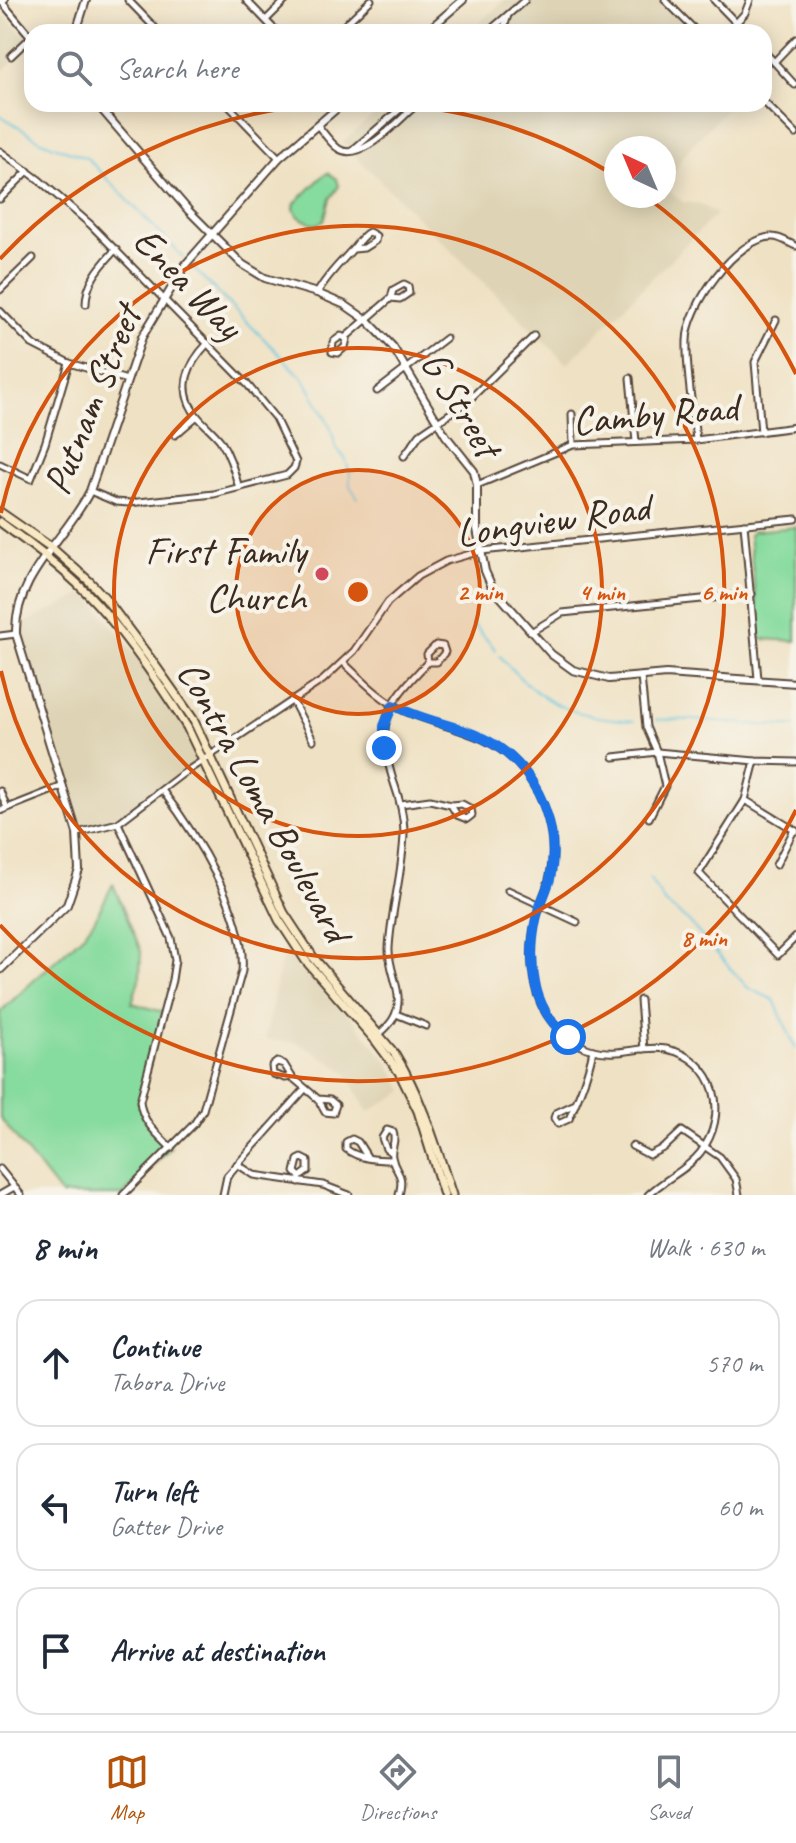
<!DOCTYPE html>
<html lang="en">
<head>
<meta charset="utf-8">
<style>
  :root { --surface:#fff; --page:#f2f2f3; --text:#1f2937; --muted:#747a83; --line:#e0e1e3; --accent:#b45309 }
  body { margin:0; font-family:Caveat,sans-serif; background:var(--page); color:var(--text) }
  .compass { position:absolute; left:604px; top:136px; width:72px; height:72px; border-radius:50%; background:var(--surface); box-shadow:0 4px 20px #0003; rotate:316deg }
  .stop { position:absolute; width:24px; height:24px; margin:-18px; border:6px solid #1a73e8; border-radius:50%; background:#fff }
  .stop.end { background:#1a73e8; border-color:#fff; box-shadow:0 2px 8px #0008 }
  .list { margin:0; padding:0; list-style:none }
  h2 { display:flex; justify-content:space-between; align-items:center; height:104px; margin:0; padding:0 32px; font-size:34px }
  h2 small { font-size:26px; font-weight:400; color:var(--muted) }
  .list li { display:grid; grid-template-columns:52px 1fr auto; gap:24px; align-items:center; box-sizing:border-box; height:128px; margin:0 16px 16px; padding:0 16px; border:2px solid var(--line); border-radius:24px }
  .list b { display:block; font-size:30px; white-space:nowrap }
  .list p { margin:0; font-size:26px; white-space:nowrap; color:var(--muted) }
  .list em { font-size:26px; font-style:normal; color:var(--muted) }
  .icon { flex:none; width:44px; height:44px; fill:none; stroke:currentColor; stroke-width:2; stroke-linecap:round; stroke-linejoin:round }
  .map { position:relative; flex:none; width:796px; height:1195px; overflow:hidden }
  .search { position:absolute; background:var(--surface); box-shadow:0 4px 20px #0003; left:24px; right:24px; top:24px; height:88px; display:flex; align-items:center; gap:20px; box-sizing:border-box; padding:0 28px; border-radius:24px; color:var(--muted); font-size:30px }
  .sheet { height:536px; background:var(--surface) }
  nav { display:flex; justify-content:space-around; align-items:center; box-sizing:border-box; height:112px; border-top:2px solid var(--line); background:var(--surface); font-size:22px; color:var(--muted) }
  nav a { display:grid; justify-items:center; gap:4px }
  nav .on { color:var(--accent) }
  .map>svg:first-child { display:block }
  .built { fill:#ded3b4; fill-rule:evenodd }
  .green { fill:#86db9e; stroke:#60825e; stroke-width:2 }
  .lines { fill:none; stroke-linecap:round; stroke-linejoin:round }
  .stream { stroke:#5ec2dc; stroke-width:2 }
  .minor-casing { stroke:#564537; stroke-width:9 }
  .tertiary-casing { stroke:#564537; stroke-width:10 }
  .secondary-casing { stroke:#564537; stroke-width:11 }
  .minor { stroke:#fff; stroke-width:5 }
  .tertiary { stroke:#fff; stroke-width:6 }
  .secondary { stroke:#f8e8c3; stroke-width:7 }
  .route { stroke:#1a73e8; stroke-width:10 }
  .ring { fill:none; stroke:#d7540e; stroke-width:4 }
  .poi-dot { fill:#d1495b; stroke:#f7f3e8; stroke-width:3 }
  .labels { text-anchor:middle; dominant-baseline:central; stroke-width:8; stroke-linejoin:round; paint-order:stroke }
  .street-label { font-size:40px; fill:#3b2a1e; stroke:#f7f3e8 }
  .poi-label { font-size:40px; fill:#3b2a1e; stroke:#f7f3e8; text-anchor:end }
  .centre { fill:#d7540e; stroke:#f7f3e8; stroke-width:4 }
  .ring-label { font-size:24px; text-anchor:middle; font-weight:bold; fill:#d7540e; stroke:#f7f3e8; stroke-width:8; stroke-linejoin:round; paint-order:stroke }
</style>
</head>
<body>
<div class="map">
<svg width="796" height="1195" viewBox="0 0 796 1195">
  <rect width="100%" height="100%" fill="#f7f3e8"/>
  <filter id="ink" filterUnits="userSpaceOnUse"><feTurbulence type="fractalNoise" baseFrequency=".0125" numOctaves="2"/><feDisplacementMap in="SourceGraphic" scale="16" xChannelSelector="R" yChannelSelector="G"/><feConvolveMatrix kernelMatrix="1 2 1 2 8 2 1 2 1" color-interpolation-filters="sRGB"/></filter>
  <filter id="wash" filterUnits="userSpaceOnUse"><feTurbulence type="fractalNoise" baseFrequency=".006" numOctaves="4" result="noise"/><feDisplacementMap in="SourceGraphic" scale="32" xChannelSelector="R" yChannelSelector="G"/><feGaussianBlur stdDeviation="1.8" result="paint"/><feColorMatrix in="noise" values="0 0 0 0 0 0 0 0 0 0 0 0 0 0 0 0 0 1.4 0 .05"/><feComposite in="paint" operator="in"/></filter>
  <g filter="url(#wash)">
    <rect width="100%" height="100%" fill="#efe1c3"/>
    <g class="built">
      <polygon points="505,0 667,0 701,32 469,32"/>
      <polygon points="0,12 32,43 0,73"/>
      <path d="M386,104H731L691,146L679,162L670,183V192L683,202L699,204L716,214L567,364L342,143ZM616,148H664V196H616Z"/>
      <polygon points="87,593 170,700 203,761 118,823 77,833 16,627"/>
      <polygon points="286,939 388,1062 404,1091 368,1112 346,1072 299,1043 265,1039"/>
    </g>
    <g class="green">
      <path d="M328,173L337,179L339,186L330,199L324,220L316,225C305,221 290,215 295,203L324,175Z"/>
      <polygon points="796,527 796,641 760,639 749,535 753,531"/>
      <polygon points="113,884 141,951 140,976 132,1003 163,1012 140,1101 141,1111 171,1148 123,1195 61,1195 0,1118 0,1012 84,934 95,919"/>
    </g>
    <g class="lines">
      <g class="stream">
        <polyline points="0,115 41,141 87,158 183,257"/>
        <polyline points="193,268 304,379 330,426 336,448 345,458 350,474 350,486 358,498"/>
        <polyline points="472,623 496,650"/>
        <path d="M500,656C540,705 573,717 634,721"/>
        <path d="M656,720C703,717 749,727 796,726"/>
        <polyline points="649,878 665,903 688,921 748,988 774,1000 796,1049"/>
      </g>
    </g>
  </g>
  <g filter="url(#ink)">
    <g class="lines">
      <defs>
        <g id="minor">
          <polyline points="128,0 159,32"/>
          <polyline points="246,0 277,32"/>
          <polyline points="665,0 697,32"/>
          <polyline points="714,0 745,32"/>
          <polyline points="1,1 31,37 11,56"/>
          <polyline points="266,20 286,0"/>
          <polyline points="337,32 371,0"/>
          <polyline points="488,32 525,0"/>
          <polyline points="499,32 504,28 508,15"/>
          <polyline points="728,32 745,13 750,0"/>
          <polyline points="764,51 795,85"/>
          <polyline points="774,62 796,39"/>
          <polyline points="764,102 796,134"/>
          <polyline points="227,104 279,158"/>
          <path d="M318,126C324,133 331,144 339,149C362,163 401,118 417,104"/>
          <polyline points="354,149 406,104"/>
          <polyline points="0,151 38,179 91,225 247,384 275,418 296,462 294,468 287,475 214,494 129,503 116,502 90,491"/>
          <polyline points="0,199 28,171"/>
          <polyline points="0,290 33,258"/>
          <path d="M317,293C327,276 338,265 351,251C358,244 360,237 369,232L376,236L375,241L364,248L354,249"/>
          <path d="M86,304C86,281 101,266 116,249"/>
          <polyline points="0,311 32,344 69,363 127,380"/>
          <polygon points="341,336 347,339 345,347 338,353 332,352 333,342"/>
          <polyline points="346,337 391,298 393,290 404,284 408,286 409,293 400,299 391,298"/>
          <path d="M208,343C189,363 177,386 194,412C201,422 212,430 220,440C230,455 234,471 239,488"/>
          <polyline points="630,378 636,442"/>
          <polyline points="377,391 446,338"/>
          <polyline points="572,414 573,445"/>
          <polyline points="761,432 755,362 776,320"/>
          <polyline points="175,435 197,416"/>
          <path d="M696,440C693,408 686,373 687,341C687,307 737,236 773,237C780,237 789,243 796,246"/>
          <polyline points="404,456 420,434 467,402 534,336"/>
          <polyline points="0,464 31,479 45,444 69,363"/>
          <polyline points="477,485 573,445 696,440 796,427"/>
          <polyline points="744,524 758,679"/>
          <polyline points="531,632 562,613 752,594"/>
          <polyline points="0,636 16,634"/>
          <path d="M344,663C363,681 381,700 405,711C448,730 492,731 523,770C546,798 557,836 551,872C548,888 540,903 536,919C529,948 530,988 546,1013C557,1030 574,1045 593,1050C618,1057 641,1045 666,1049C717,1059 730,1115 700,1153C686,1171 664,1179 648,1195"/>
          <polyline points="641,677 646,727 657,752 665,786 649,818"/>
          <polyline points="292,700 313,740"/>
          <polyline points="614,757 657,752 755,761 796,762"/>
          <polyline points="755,761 745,800 699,873 778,955 796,937"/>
          <polyline points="0,791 7,808"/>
          <polyline points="745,800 796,831"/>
          <polyline points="401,804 430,800 451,805 462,804 471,809 472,815 467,819 457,815 451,805"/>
          <polyline points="0,811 63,786"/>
          <path d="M118,823L171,938L175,960L172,980L140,1101C142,1122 157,1134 171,1148"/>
          <polyline points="77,833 118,823 181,775 323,680 354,651 388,602 418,576 446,561 481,551 796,519"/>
          <polyline points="776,865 794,830"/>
          <polyline points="508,890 577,922"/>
          <polyline points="640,1000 644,1049"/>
          <polyline points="396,1014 426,1026"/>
          <path d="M377,1037C382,1031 389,1026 393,1019C407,995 388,973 389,948C391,910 403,872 404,833C404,814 399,797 393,780C375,721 386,705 428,662H437L445,652L443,646L436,645L427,654L428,662"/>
          <polyline points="292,1077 285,1078 273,1074 272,1066 277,1062 284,1064 292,1077 318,1099 325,1112 333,1113 336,1105 330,1100 318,1099"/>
          <path d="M573,1105L556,1113L554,1118L558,1124L569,1119C579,1096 588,1075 593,1050"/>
          <polyline points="632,1146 649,1155 665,1147 682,1131 720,1157 736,1179 739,1195"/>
          <path d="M391,1152L386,1149L382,1138L387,1130L393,1132C397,1142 390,1148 392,1157C395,1175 405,1171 399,1195"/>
          <path d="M368,1158L358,1142L352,1139L346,1142V1149C359,1159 376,1160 392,1160"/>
          <polyline points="237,1164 254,1175 323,1185 349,1195"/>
          <polyline points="0,1169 21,1195"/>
          <polyline points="299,1182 300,1177 295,1172 298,1160 302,1158 308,1161 308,1171 300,1177"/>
          <polyline points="0,1195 14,1187"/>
          <path d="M123,1195L194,1124L203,1110L242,971C247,915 195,833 162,790"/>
          <polyline points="223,1195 227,1176 305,1089"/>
        </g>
        <g id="tertiary">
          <polyline points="0,2 4,0"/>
          <polyline points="76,32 86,0"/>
          <polyline points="426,32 463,0"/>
          <polyline points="97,104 189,211 242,264 265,278 317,293 345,305 368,321 393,347 446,436 474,471 477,485 477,529 485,571 492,587 551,654 573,670 609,679 666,674 796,683"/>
          <path d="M0,970L67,905L79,870L77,833L16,634C14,576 66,539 90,491L142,337L186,264L279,158L342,104"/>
        </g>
        <g id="secondary">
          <path d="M0,512L52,548L89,581L105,598L150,658L193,719L284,913L313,957L395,1054C422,1098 436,1146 452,1195"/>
          <path d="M0,522C30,544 60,566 87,593C125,632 158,681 187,727L279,920L306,961L375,1040L399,1072L418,1111L444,1195"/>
        </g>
      </defs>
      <use href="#minor" class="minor-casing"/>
      <use href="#tertiary" class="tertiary-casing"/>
      <use href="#secondary" class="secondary-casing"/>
      <use href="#minor" class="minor"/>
      <use href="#tertiary" class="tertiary"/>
      <use href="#secondary" class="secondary"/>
    </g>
  </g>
  <g class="lines" filter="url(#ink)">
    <path class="route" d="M384,748V726L393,705C429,725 472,725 505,752C542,782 560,832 550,879C546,893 539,905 536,919C527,962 532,1010 568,1037"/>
  </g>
  <circle cx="358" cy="592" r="122" fill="#d7540e" fill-opacity=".12"/>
  <g class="ring">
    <circle cx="358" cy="592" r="122"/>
    <circle cx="358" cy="592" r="244"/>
    <path d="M1 513A366 366 0 1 1 1 671"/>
    <path d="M796 810A489 489 0 0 1 0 925M0 259A489 489 0 0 1 324 104M392 104A489 489 0 0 1 614 175M645 196A489 489 0 0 1 796 374"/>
  </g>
  <circle class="poi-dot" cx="322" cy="574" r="8"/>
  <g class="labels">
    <g class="street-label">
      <text transform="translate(188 283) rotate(46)">Enea Way</text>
      <text transform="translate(92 400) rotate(-68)">Putnam Street</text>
      <text transform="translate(461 404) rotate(59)">G Street</text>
      <text transform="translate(655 414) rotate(-5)">Camby Road</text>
      <text transform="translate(553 520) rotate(-8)">Longview Road</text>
      <text transform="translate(264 801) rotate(61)">Contra Loma Boulevard</text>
    </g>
    <g class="poi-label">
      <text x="306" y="551">First Family<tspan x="306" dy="46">Church</tspan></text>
    </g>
  </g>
  <circle cx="358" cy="592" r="12" class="centre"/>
  <g class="ring-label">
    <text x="480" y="600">2 min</text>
    <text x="602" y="600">4 min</text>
    <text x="724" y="600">6 min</text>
    <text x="704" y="946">8 min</text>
  </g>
</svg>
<svg class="compass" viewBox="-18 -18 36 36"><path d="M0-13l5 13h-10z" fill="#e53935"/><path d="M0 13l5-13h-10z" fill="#747a83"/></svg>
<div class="stop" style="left:568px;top:1037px"></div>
<div class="stop end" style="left:384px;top:748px"></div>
<div class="search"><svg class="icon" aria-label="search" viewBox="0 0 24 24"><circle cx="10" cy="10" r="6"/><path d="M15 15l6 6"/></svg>Search here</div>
</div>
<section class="sheet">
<h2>8 min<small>Walk · 630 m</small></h2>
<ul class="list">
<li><svg class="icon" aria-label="ahead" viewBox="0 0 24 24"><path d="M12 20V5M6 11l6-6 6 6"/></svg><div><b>Continue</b><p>Tabora Drive</p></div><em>570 m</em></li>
<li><svg class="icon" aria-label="left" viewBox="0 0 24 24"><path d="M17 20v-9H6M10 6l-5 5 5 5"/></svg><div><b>Turn left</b><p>Gatter Drive</p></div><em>60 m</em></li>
<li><svg class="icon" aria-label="arrive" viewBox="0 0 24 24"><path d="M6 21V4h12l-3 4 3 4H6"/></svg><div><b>Arrive at destination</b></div></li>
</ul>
</section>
<nav>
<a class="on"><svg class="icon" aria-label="map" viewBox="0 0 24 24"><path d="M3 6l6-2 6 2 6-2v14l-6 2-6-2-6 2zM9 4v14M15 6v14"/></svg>Map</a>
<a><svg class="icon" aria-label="directions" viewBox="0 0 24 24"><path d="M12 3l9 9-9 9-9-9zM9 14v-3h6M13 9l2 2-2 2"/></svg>Directions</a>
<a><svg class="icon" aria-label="saved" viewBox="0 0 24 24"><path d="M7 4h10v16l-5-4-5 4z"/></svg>Saved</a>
</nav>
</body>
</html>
